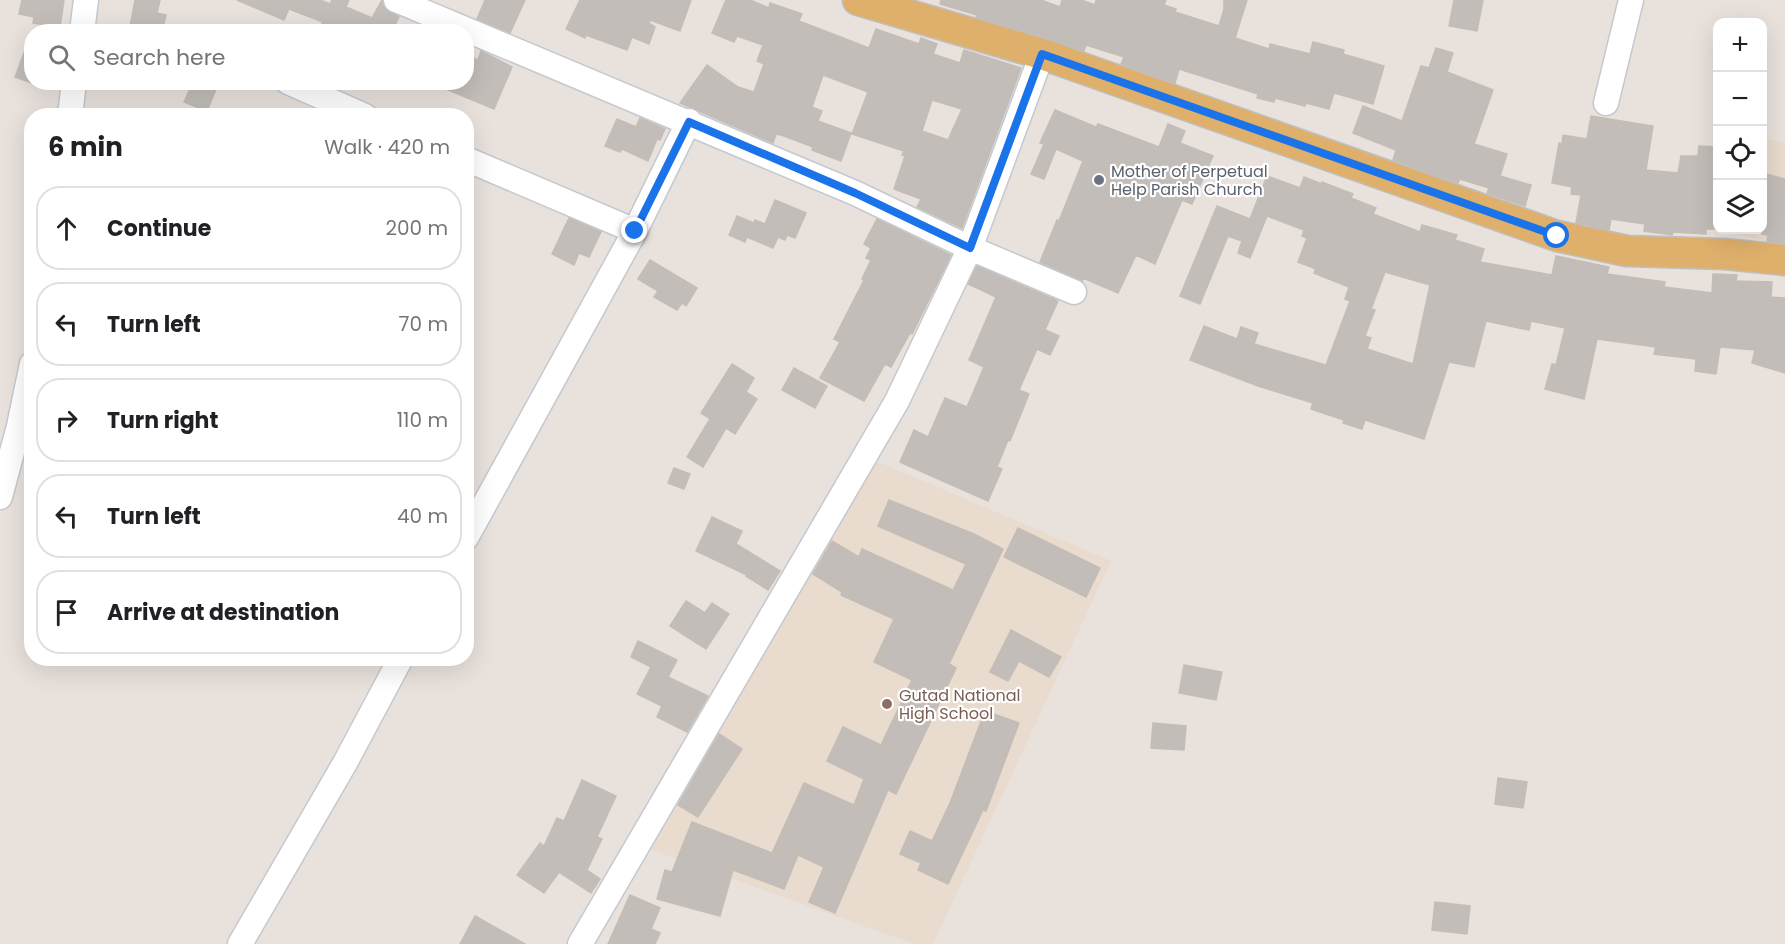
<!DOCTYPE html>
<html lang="en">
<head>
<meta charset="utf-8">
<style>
  :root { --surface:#fff; --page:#f2f2f2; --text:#202124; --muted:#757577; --line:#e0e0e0 }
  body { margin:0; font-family:Poppins,sans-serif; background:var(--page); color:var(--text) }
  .controls { position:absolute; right:18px; top:18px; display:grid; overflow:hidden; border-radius:12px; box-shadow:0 6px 24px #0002 }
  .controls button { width:54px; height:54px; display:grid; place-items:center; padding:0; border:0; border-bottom:2px solid var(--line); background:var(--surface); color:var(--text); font:30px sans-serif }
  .stop { position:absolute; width:18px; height:18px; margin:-14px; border:4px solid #1a73e8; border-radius:50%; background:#fff }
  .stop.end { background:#1a73e8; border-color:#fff; box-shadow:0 2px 6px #0008 }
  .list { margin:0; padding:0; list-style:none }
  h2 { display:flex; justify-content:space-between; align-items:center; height:78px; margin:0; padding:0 24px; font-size:26px }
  h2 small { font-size:20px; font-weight:400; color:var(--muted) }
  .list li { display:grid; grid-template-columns:39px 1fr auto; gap:18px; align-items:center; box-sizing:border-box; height:84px; margin:0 12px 12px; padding:0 12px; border:2px solid var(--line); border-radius:24px }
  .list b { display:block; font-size:22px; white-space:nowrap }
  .list em { font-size:20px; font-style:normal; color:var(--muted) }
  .icon { flex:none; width:33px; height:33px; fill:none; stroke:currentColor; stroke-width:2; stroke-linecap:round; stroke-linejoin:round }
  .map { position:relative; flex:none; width:1785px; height:944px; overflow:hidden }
  .search { position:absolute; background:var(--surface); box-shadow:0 6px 24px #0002; left:24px; top:24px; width:450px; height:66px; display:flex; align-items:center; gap:15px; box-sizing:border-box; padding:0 21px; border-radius:24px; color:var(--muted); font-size:22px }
  .panel { position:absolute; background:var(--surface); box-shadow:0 6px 24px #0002; left:24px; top:108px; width:450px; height:558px; border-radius:24px }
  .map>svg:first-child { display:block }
  .education { fill:#e9dbcd }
  .building { fill:#c2bdb8; stroke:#c4bdb6; stroke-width:1.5; fill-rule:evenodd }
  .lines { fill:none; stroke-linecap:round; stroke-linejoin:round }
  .minor-casing { stroke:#c4c9d1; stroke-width:27 }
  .major-casing { stroke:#bfbfbf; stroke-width:33 }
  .minor { stroke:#fff; stroke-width:24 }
  .major { stroke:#dfb06b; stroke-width:30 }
  .route { stroke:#1a73e8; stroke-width:8 }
  .worship-dot { fill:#6b7280; stroke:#fff; stroke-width:2 }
  .education-dot { fill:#8d6e63; stroke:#fff; stroke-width:2 }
  .labels { text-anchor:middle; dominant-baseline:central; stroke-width:4.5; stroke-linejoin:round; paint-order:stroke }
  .worship-label { font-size:16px; fill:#5b616d; stroke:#fff; text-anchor:start }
  .education-label { font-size:16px; fill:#785e54; stroke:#fff; text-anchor:start }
</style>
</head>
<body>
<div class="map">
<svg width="1785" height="944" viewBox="0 0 1785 944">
  <rect width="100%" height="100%" fill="#e9e1dc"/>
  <g class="education">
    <polygon points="1763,138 1785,143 1785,247 1723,230 1762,230"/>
    <polygon points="876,461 1111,561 933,944 914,944 644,847"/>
  </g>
  <g class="building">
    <polygon points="22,0 64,0 60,27 33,23 34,17 19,14"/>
    <polygon points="135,0 160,0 157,13 166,15 162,32 129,32"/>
    <polygon points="237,0 320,0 330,4 332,0 349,0 346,7 372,18 382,0 385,9 399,17 394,27 404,31 336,32 321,25 323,22 289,9 284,20"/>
    <polygon points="485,0 525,0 510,33 477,19"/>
    <polygon points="580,0 691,0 680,31 650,20 649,23 655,27 649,44 632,37 627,50 586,35 585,38 566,29"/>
    <path d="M726,0H750L769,8L770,3L802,14L799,21L869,48L876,29L919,44L921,38L937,44L933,54L960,63L964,50L1021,68L962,228L917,207L921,199L894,189L905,156L902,155L904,151L852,134L868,92L823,75L812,107L822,111L818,121L851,133L841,161L812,150L813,147L784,136L776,134L773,143L680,103L707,65L738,87L754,92L764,64L757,61L763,45L737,36L734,42L712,33ZM932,100L962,109L948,140L922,131Z"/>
    <polygon points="941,0 1041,0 1060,7 1062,0 1081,0 1095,5 1096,0 1166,0 1164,5 1176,9 1175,12 1219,26 1224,9 1224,0 1247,0 1235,38 1269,49 1270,44 1310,54 1313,42 1344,50 1343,54 1384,66 1373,104 1334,93 1329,109 1306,103 1305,106 1275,98 1274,102 1257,98 1258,94 1179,69 1175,83 1121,64 1124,57 1086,45 1084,51 976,17 977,15 940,4"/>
    <polygon points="1454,0 1483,0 1477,31 1449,26"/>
    <polygon points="30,37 32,37 32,83 15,77"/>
    <polygon points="1436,48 1453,53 1447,72 1493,90 1474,144 1507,154 1500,176 1531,185 1525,206 1487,193 1489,188 1460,179 1458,183 1393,160 1396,150 1353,133 1363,106 1402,121 1421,66 1429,68"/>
    <polygon points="481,51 512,67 494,109 429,82 466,82 466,55 478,60"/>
    <polygon points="193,82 219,82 207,111 184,102"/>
    <polygon points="1055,110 1096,127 1098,124 1159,147 1168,124 1185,131 1180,143 1213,156 1192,204 1182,200 1155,264 1136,255 1118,293 1083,278 1082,281 1040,262 1057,220 1059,221 1083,161 1056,149 1044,179 1031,174 1044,144 1040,143"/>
    <polygon points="1591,116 1653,126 1646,170 1678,173 1681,156 1698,156 1699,146 1718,147 1718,178 1716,178 1714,206 1718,206 1718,229 1706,229 1706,234 1673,232 1672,235 1644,231 1645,224 1611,219 1609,230 1576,223 1581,195 1571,194 1572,187 1552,183 1559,143 1562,144 1563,135 1587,139"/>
    <polygon points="640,118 665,129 660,140 657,139 648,161 622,149 620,152 605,146 617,119 636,127"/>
    <polygon points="1762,173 1785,179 1785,243 1767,241 1768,235 1762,234"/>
    <path d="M1267,176L1300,188L1304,177L1322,184V182L1353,194L1351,198L1376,208L1373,214L1420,232L1422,225L1457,235L1455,240L1484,249L1480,262L1552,275L1556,256L1609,267L1607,274L1665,282L1664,287L1712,293L1713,274L1737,275L1736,281L1772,282L1771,297L1785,298V373L1752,363L1755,350L1720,347L1716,374L1695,371L1696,359L1654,354L1656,347L1597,339L1584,399L1545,389L1552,364L1556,365L1565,328L1531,321L1529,330L1486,321L1474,367L1449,362L1424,439L1365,420L1362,429L1343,423L1344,420L1311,409L1313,403L1258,386L1190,360L1204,326L1237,339L1241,327L1258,333L1254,344L1326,365L1350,301L1345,299L1349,287L1314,273L1316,269L1298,262L1307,238L1302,236L1304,230L1267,216L1250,258L1238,253L1242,241L1228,236L1200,304L1180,296L1217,206L1250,219ZM1385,272L1430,285L1413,364L1367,349L1371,338L1365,336L1375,310L1371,309Z"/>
    <polygon points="775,200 806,213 795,238 787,235 785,240 778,237 773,248 747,237 745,242 729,235 737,216 754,223 755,220 765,224"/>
    <polygon points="569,218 601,232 589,257 579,253 574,265 552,254"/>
    <polygon points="877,219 951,255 912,334 910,333 891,367 885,364 864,401 820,378 840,342 834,339 864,280 862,279 871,260 866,258 871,248 864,244"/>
    <polygon points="650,260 697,288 686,306 682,303 677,310 654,297 658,291 638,279"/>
    <polygon points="977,266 1058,301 1045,330 1059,336 1050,355 1037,349 1019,390 1029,394 1010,441 1008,440 997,467 1002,469 988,501 900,462 914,430 928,437 945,398 967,407 984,367 969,360 996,297 968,284"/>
    <polygon points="732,364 754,378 746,392 757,399 735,434 726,428 703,467 687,457 710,419 701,413"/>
    <polygon points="794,368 827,386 815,408 782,390"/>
    <polygon points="674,468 690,474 684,489 668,483"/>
    <polygon points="889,500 974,534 1003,549 949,664 956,668 896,794 888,790 835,913 809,902 824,867 798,855 784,889 733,870 720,916 657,899 665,870 672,872 692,822 772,853 804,783 854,805 864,779 827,761 843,727 881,745 912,680 874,662 894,619 841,595 842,592 813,574 832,541 859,557 862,549 953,590 966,564 878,526"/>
    <polygon points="712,517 742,531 736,544 780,571 768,590 746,576 747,575 696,551"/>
    <polygon points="1018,528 1100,568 1086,597 1004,557"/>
    <polygon points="686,601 705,613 712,603 729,614 706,649 670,626"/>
    <polygon points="1011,630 1061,657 1049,677 1019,661 1008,681 990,672"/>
    <polygon points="638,641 677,660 668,677 708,696 687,732 657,717 662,706 637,694 651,667 631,657"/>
    <polygon points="1184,665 1222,672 1216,700 1179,693"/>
    <polygon points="985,711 1019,723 986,811 983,810 948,884 918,870 921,863 900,854 910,831 932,841 950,803"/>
    <polygon points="1153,723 1186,726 1184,750 1151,748"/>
    <polygon points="719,734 742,749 698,817 678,805"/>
    <polygon points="1498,778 1527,782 1523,808 1495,804"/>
    <polygon points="582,780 616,796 597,837 602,839 587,870 600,879 591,893 559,872 544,893 517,875 540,843 544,846 557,818 564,821"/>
    <polygon points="630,895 660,908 651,929 660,933 655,944 608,944"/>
    <polygon points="1435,902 1470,906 1467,934 1432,930"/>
    <polygon points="475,916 525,944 460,944"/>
  </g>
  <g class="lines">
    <defs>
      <g id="minor">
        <polyline points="396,0 855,193 970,248 1074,292"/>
        <polyline points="82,32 86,0"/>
        <polyline points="288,82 365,116"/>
        <polyline points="1606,103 1631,0"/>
        <polyline points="70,116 74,82"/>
        <polyline points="466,159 635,231"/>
        <polyline points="0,497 19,426 32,364"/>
        <polyline points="466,538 635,231 689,121"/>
        <polyline points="240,944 345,763 401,658"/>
        <polyline points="580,944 897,401 970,248 1042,54"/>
      </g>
      <polyline id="major" points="858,0 1042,54 1557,236 1627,251 1724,254 1785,260"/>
    </defs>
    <use href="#minor" class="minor-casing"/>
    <use href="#major" class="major-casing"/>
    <use href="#minor" class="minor"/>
    <use href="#major" class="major"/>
  </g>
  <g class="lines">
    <polyline class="route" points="635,231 689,122 855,193 970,248 1042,54 1557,236"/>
  </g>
  <circle class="worship-dot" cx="1099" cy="180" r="6"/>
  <circle class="education-dot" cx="887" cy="704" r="6"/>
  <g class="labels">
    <g class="worship-label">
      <text x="1111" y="171">Mother of Perpetual<tspan x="1111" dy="18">Help Parish Church</tspan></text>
    </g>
    <g class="education-label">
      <text x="899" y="695">Gutad National<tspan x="899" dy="18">High School</tspan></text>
    </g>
  </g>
</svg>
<div class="controls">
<button>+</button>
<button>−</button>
<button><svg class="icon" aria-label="locate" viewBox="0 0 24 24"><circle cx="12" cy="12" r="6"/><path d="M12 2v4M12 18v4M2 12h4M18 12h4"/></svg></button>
<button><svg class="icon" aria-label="layers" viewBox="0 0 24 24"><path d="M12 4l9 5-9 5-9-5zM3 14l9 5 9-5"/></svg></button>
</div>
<div class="stop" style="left:1557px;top:236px"></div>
<div class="stop end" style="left:635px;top:231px"></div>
<div class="search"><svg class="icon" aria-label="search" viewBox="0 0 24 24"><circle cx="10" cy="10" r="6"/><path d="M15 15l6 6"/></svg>Search here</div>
<section class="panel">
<h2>6 min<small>Walk · 420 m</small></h2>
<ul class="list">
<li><svg class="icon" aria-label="ahead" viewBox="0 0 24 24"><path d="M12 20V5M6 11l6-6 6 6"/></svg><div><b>Continue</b></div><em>200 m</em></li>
<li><svg class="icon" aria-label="left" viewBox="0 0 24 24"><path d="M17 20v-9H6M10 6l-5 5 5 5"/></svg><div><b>Turn left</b></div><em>70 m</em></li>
<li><svg class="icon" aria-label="right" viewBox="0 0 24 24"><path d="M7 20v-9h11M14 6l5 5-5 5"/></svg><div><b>Turn right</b></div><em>110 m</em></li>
<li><svg class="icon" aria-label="left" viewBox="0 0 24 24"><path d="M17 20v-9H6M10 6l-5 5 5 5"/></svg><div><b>Turn left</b></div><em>40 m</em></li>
<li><svg class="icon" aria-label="arrive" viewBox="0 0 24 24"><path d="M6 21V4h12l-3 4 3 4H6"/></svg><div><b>Arrive at destination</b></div></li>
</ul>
</section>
</div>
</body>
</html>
